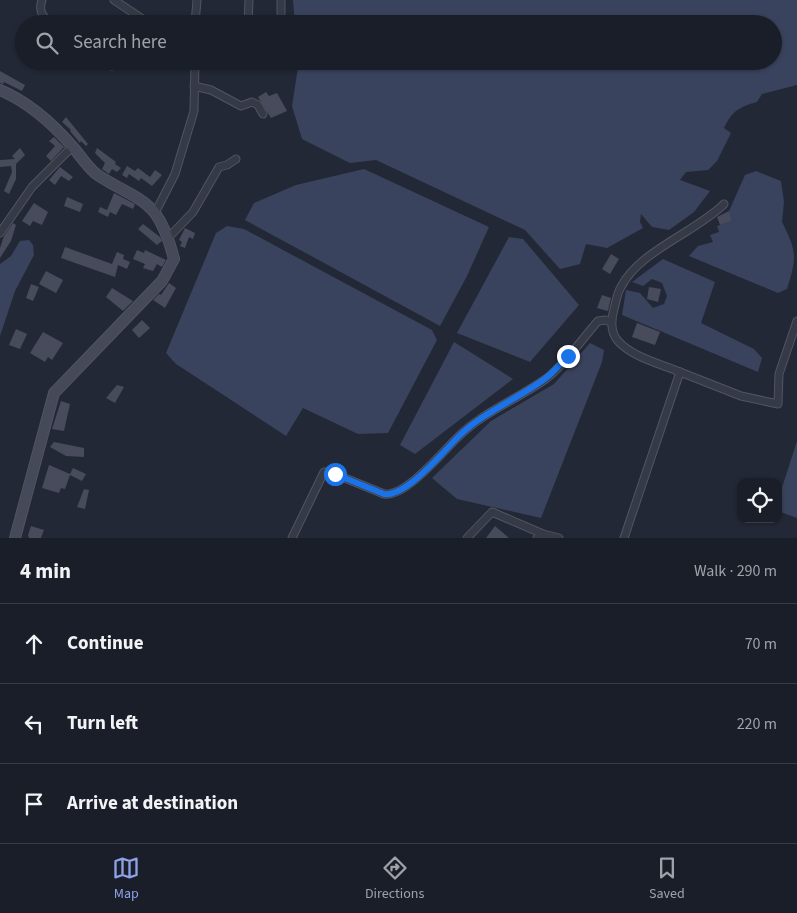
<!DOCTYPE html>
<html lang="en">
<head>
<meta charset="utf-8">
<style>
  :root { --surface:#1a1e28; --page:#272b34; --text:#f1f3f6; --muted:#9fa2a8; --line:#383c45; --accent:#8ea1ea }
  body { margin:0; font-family:"Source Sans 3",sans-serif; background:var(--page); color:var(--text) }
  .controls { position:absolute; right:15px; bottom:15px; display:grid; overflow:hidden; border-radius:10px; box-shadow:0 1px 4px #0004 }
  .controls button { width:45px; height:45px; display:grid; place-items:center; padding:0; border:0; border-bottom:1px solid var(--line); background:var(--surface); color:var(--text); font:25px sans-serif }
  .stop { position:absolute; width:15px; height:15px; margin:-11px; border:4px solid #1a73e8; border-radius:50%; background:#fff }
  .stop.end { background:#1a73e8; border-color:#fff; box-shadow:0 1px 5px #0008 }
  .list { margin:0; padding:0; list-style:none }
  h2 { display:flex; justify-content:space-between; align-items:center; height:65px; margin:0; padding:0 20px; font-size:21px }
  h2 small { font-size:16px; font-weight:400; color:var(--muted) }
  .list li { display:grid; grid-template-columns:32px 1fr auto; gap:15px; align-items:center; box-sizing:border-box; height:80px; padding:0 20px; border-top:1px solid var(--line) }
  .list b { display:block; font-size:19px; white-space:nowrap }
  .list em { font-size:16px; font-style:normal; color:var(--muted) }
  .icon { flex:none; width:28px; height:28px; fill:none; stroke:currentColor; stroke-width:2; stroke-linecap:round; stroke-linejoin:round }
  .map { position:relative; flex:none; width:797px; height:538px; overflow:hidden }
  .search { position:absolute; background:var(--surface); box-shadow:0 1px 4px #0004; left:15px; right:15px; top:15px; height:55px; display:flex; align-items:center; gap:12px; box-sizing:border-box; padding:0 18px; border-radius:28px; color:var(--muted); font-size:19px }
  .sheet { height:305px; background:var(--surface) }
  nav { display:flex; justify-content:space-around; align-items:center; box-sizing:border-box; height:70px; border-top:1px solid var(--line); background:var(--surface); font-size:14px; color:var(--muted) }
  nav a { display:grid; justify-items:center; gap:2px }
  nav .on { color:var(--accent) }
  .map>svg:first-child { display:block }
  .water { fill:#3a435d }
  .building { fill:#474b5c }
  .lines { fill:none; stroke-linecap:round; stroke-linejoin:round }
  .street-casing { stroke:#515561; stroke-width:9 }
  .secondary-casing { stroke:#515561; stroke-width:12 }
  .street { stroke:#363a46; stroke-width:7 }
  .secondary { stroke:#454959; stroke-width:10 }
  .route { stroke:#1a73e8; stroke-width:6 }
</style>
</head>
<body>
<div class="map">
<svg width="797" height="538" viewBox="0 0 797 538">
  <rect width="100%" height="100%" fill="#232836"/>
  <g class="water">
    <path d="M293,0H797V85L762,94L757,102C739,107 732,111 724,128L731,133L717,161L708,170L686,172L680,180L710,191L694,212L669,230L652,227L641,214L640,222L643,228L607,248L586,244L580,264L560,269L525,230L376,160L350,163L302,139L292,106L299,61H773V24H295Z"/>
    <polygon points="364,169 489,227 467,276 440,326 245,220 254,203 296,185"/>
    <path d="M756,171L781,181L784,202L782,222C797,252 797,257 787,289L778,293L689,256L698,246L713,242L710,235L719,232L717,226L732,221L729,211L745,175Z"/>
    <polygon points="227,226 244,229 432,330 437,340 388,433 358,434 303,408 286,436 176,364 166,353 216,233"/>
    <polygon points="509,237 523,239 579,305 530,362 457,333"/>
    <polygon points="29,240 33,245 34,255 15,291 0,336 0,264 11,256 20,241"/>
    <polygon points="663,259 715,282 701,323 754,349 762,358 758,372 622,315 626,290 640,293 653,308 664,304 667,296 662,283 652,279 643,286 632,282"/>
    <polygon points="454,342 513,379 415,454 400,445"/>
    <polygon points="590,343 604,350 602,362 541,518 457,499 432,478 491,421 554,384"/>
    <polygon points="797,441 797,518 778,511 778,500"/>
  </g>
  <g class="building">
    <polygon points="0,71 25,85 22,91 4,82 3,84 0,83"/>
    <polygon points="266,92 269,96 277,93 287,111 271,118 258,97"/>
    <polygon points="66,117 88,144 86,146 81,141 80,143 70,131 71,130 62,122"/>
    <polygon points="54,137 64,147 51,161 46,156 55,146 49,141"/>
    <polygon points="20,148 25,155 16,164 16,179 9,194 4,191 12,172 11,166 0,167 0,160 15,159 12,156"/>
    <polygon points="97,148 116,162 115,164 121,168 117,172 112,169 109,174 102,169 105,163 95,153"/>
    <polygon points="127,166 135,171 138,168 150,177 155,170 162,175 152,186 141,178 139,181 129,174 127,178 122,175"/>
    <polygon points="60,167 73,177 69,181 61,176 55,185 49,180"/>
    <polygon points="114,193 135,204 133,209 122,204 116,215 110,212 108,217 98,212 100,207 107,210"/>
    <polygon points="67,197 83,204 80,212 64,206"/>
    <polygon points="34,203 48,212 42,225 33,221 30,226 22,221"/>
    <polygon points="729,211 732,221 720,225 717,217"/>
    <polygon points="13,223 16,225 11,241 0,258 0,248 4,236"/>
    <polygon points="143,224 160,237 162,241 157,245 138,229"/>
    <polygon points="185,228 195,233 193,239 189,237 185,248 180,246 182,242 179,240"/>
    <polygon points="65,247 112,264 117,252 124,255 123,259 130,262 127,269 118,265 115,277 61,258"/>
    <polygon points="137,250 144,253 145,250 166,260 162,267 157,264 153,271 143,268 145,264 133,259"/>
    <polygon points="611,254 619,259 610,274 602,269"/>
    <polygon points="46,271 63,280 56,293 39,284"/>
    <polygon points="169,283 176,288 165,308 153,300 159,294 161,295"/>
    <polygon points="31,284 39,287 33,301 26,298"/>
    <polygon points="649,287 661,289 658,302 647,299"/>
    <polygon points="112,288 133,301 123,311 106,297"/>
    <polygon points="602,295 611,298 608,311 597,308"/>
    <polygon points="142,320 150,328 139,338 132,330"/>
    <polygon points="637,323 660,332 655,345 632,337"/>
    <polygon points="16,329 27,334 20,349 9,345"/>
    <polygon points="43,332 63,343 52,360 48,357 45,362 30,353"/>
    <polygon points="117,385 124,387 115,403 106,398"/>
    <polygon points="61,401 70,404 64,431 52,429"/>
    <polygon points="54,442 84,448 84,457 66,456 50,447"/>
    <polygon points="49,465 70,474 73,468 86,474 82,481 70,475 65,489 61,488 59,493 42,488"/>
    <polygon points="84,489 89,490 85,509 77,507"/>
    <polygon points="31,526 44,530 41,538 29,538 28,535"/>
    <polygon points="495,526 509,538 486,538"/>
  </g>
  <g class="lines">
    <defs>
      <g id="street">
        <path d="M42,0C38,12 43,17 52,24"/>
        <polyline points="114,0 150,24"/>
        <polyline points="281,0 281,13"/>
        <polyline points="195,24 197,0"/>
        <polyline points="248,24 249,0"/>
        <polyline points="105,61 112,66 123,61"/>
        <polyline points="194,86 211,90 241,106 252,102 258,105 263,114"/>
        <polyline points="155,213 175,174 194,111 195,61"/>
        <polyline points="0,233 32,187 73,146"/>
        <polyline points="168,238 193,212 219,167 227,165 236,159"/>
        <path d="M680,372C661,364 632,357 618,341C610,332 611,320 614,309C616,302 617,293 621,287C639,251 696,232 724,204"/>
        <path d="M292,538L324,472L335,474L384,494C406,497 442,452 458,437C483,412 518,399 547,378C566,363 582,339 598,321L606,320L610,322"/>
        <polyline points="467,538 492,512 543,534"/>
        <polyline points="537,538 543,534 559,538"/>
        <polyline points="624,538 680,372 741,396 778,404 779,374 797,321"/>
      </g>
      <path id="secondary" d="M0,90C28,102 53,124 72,146C80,155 86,165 95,173C113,187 141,195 155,213C165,227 170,243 174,259L162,281L54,393L15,538"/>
    </defs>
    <use href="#street" class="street-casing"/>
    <use href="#secondary" class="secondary-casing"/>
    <use href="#street" class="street"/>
    <use href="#secondary" class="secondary"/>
  </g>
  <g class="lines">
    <path class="route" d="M335,474L384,494C406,497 442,453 458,437C483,412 518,399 546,378C554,372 561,363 568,356"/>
  </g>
</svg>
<div class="controls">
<button><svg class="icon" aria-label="locate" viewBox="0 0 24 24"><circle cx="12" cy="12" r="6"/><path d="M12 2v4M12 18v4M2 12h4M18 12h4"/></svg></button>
</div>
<div class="stop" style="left:335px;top:474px"></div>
<div class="stop end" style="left:568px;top:356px"></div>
<div class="search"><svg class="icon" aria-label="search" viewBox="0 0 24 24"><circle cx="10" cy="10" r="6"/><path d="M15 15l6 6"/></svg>Search here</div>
</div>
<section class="sheet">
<h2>4 min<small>Walk · 290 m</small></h2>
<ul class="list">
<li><svg class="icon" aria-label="ahead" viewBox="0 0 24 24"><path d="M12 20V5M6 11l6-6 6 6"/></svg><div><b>Continue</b></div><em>70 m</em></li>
<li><svg class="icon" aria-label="left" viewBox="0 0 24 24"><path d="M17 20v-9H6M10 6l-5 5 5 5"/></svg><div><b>Turn left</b></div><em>220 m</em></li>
<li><svg class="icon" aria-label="arrive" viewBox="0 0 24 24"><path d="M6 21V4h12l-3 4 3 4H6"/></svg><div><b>Arrive at destination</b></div></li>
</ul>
</section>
<nav>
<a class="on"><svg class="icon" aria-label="map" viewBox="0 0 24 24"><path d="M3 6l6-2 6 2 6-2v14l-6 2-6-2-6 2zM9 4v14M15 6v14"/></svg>Map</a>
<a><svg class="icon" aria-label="directions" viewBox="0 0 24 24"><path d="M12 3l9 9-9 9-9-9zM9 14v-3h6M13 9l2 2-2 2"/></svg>Directions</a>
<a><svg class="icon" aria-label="saved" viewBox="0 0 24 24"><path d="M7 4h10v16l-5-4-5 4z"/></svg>Saved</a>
</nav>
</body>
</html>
